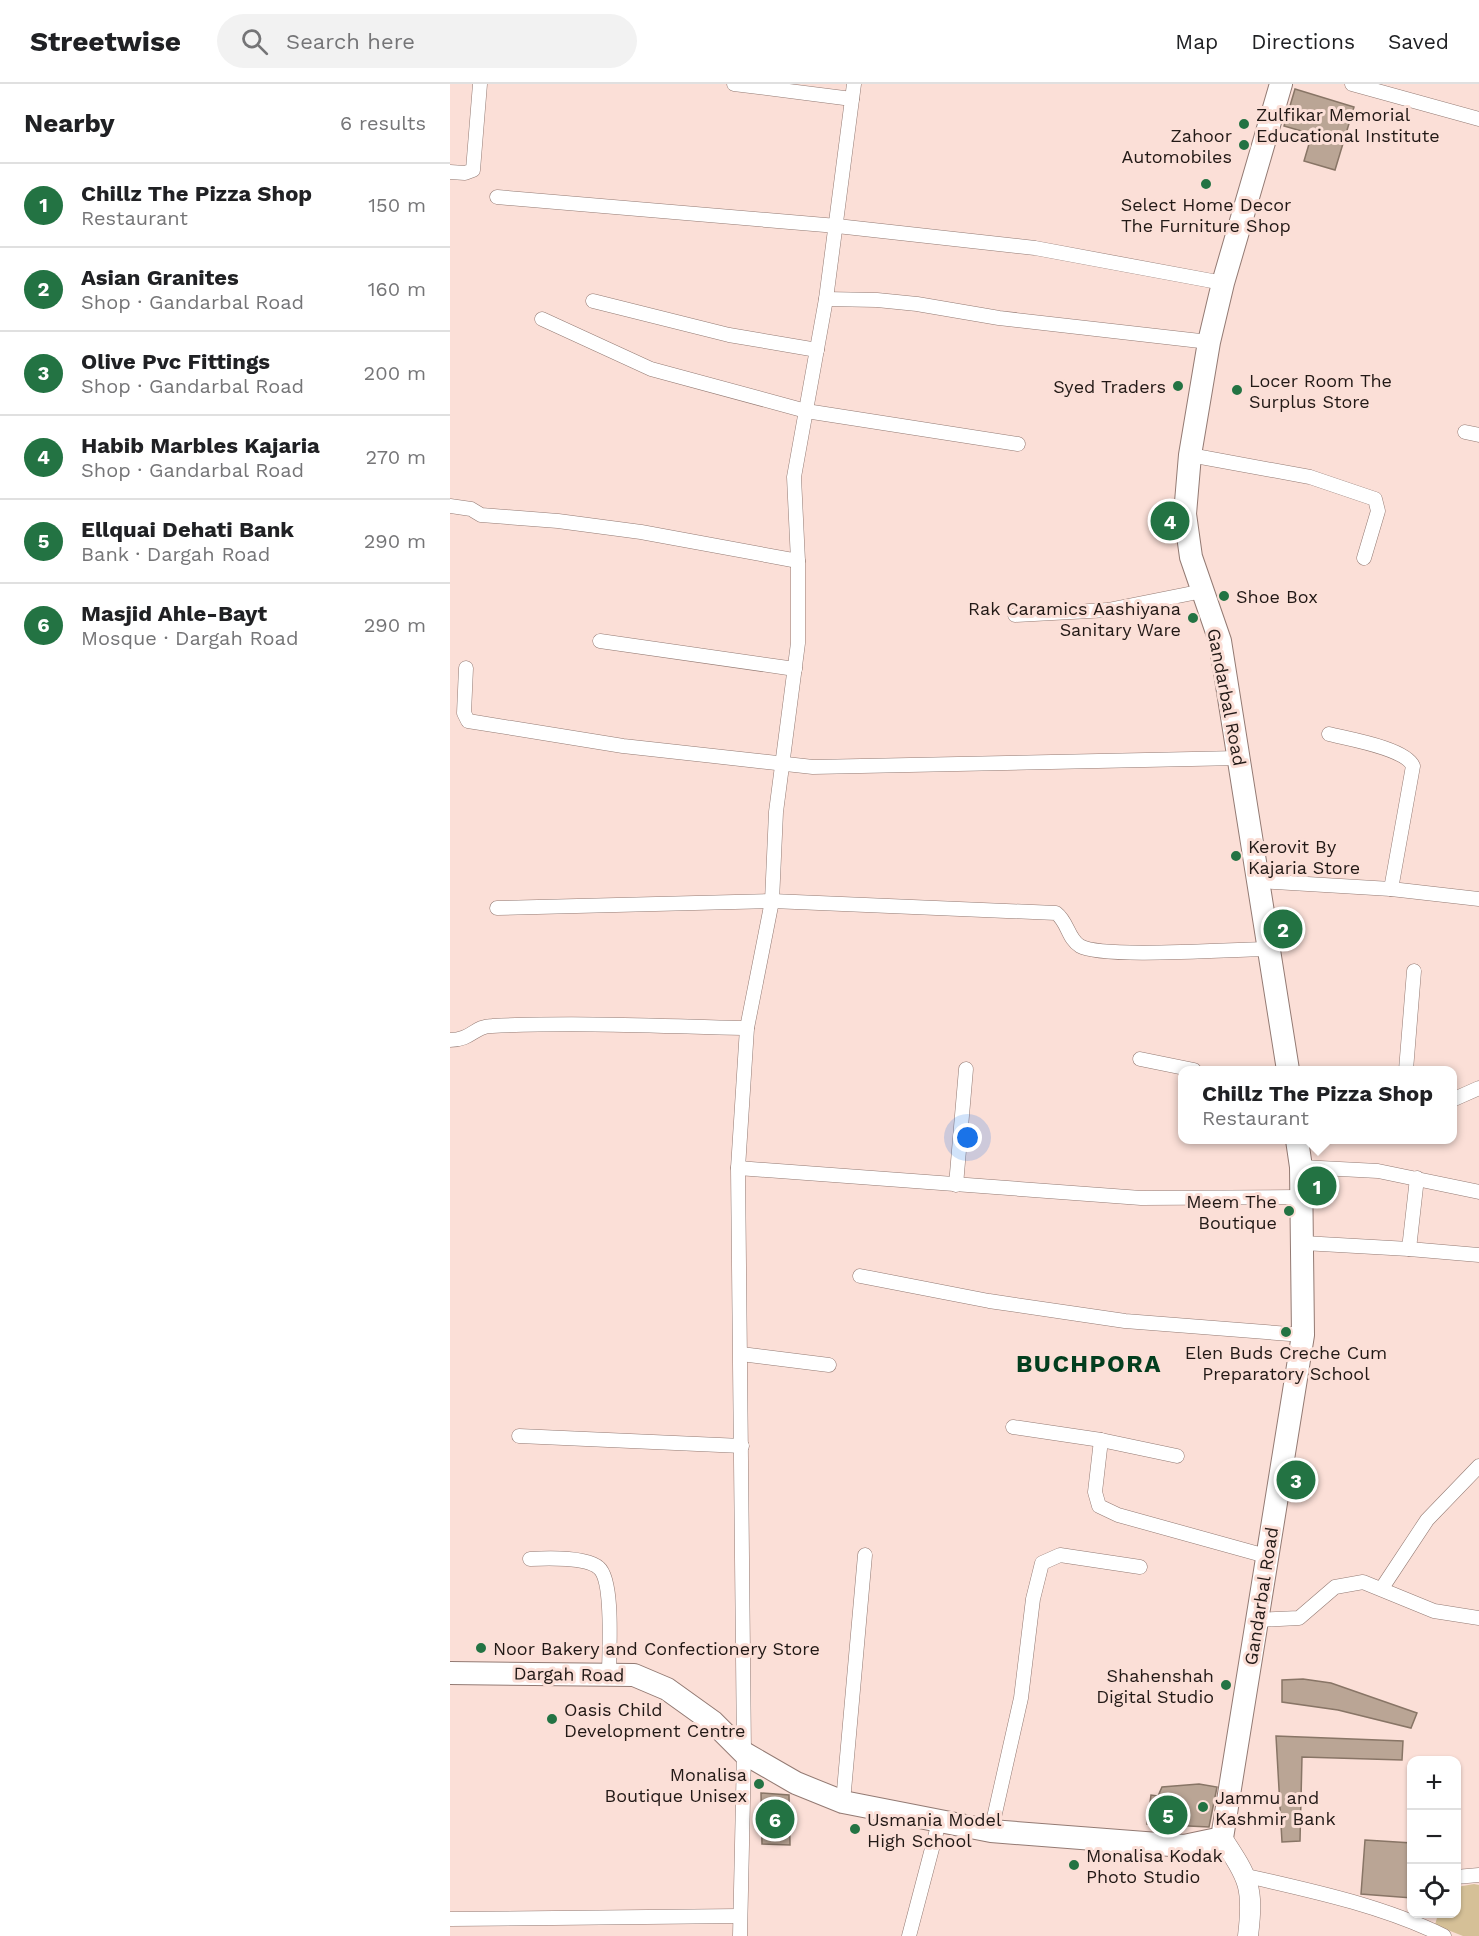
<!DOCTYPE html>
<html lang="en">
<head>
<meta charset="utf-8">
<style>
  :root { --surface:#fff; --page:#f2f2f2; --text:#202124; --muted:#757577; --line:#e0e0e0; --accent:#237343 }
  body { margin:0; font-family:"Work Sans",sans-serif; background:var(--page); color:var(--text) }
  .controls { position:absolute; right:18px; bottom:18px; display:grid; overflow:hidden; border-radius:12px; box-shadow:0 2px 4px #0004 }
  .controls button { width:54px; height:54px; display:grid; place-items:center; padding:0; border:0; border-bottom:2px solid var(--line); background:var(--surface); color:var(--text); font:30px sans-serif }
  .you { position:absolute; left:518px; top:1054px; width:21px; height:21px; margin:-15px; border:4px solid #fff; border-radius:50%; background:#1a73e8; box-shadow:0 0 0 9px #1a73e833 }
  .badge { display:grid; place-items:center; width:39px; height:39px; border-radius:50%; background:var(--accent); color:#fff; font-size:20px; font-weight:700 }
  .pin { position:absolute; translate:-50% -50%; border:3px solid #fff; box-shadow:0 2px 6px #0006 }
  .popup { position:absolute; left:728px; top:982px; width:279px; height:78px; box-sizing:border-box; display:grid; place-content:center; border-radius:12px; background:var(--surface); filter:drop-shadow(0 2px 4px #0005); font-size:20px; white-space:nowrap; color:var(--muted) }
  .popup b { font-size:22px; color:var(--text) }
  .popup::after { content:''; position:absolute; left:50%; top:100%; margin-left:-12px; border:12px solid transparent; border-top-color:var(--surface) }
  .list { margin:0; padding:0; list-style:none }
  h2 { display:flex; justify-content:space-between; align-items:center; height:78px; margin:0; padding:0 24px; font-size:26px }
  h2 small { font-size:20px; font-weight:400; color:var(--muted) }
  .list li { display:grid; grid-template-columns:39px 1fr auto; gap:18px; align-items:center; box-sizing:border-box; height:84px; padding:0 24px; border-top:2px solid var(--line) }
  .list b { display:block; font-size:22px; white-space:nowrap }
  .list p { margin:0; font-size:20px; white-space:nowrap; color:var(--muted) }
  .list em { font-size:20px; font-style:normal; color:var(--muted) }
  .icon { flex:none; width:33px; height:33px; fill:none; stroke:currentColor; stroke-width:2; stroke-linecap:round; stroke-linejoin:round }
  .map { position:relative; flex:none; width:1029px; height:1852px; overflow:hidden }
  header { display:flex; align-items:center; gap:36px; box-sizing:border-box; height:84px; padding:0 30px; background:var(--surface); border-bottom:2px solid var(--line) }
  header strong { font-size:28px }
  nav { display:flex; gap:33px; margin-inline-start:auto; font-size:21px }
  .search { width:420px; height:54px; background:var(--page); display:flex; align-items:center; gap:15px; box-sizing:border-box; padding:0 21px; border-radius:33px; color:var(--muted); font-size:22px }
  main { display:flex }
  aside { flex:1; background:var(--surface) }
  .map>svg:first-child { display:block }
  .green { fill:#d5c097 }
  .building { fill:#baa595; stroke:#887566; stroke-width:1.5 }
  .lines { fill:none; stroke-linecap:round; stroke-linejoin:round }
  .street-casing { stroke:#937a73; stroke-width:15 }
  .secondary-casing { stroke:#937a73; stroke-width:21 }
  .primary-casing { stroke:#937a73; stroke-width:24 }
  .street { stroke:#fff; stroke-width:14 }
  .secondary { stroke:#fff; stroke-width:20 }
  .primary { stroke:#fff; stroke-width:22 }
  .poi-dot { fill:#237343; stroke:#fbdfd7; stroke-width:2 }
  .labels { text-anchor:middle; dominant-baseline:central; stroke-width:6; stroke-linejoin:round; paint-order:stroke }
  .poi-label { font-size:18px; fill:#221916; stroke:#fbdfd7; text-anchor:start }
  .street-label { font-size:18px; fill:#221916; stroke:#fbdfd7 }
  .district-label { font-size:24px; font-weight:bold; letter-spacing:1.5px; fill:#023e1e; stroke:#fbdfd7 }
</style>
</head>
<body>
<header>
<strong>Streetwise</strong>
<div class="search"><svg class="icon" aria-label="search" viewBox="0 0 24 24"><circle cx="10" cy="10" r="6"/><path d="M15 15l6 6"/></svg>Search here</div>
<nav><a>Map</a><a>Directions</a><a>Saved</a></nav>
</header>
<main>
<aside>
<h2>Nearby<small>6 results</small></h2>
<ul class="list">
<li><span class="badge">1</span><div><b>Chillz The Pizza Shop</b><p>Restaurant</p></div><em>150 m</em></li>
<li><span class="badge">2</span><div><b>Asian Granites</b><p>Shop · Gandarbal Road</p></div><em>160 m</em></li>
<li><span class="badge">3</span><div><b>Olive Pvc Fittings</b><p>Shop · Gandarbal Road</p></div><em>200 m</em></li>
<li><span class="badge">4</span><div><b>Habib Marbles Kajaria</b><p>Shop · Gandarbal Road</p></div><em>270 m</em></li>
<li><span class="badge">5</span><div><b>Ellquai Dehati Bank</b><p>Bank · Dargah Road</p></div><em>290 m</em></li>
<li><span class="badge">6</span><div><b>Masjid Ahle-Bayt</b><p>Mosque · Dargah Road</p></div><em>290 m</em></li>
</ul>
</aside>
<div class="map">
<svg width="1029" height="1852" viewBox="0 0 1029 1852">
  <rect width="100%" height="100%" fill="#fbdfd7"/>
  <polygon class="green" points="1024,1800 1029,1801 1029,1852 1013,1852 985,1841 988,1830 1006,1830 1007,1803"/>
  <g class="building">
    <polygon points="845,5 904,23 885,86 854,77 862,50 834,42"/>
    <polygon points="853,1595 881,1599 967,1629 961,1644 888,1626 832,1618 832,1596"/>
    <polygon points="826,1652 953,1657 952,1676 852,1673 850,1757 832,1758"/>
    <polygon points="749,1700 767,1703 759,1743 697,1740 701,1711 708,1712 712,1703"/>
    <polygon points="311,1709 339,1711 340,1761 312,1760"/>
    <polygon points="915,1756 962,1759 962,1814 911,1810"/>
  </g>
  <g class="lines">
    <defs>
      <g id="street">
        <polyline points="284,0 402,15"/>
        <polyline points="902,0 1029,35"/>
        <polyline points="0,88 15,89 23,86 30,0"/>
        <polyline points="47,113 387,142 585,164 773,199"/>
        <polyline points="376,215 427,216 467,220 549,234 759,258"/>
        <polyline points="143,217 279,251 367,266"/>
        <polyline points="92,235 201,285 356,327 568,360"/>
        <polyline points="1015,348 1029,351"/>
        <polyline points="740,371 860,393 925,415 928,427 914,474"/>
        <polyline points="0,422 21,425 31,431 108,437 191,448 348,477"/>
        <polyline points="565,531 658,526 753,507"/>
        <polyline points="150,557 345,585"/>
        <polyline points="16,584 14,629 18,637 173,662 363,683 789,674"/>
        <path d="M879,650C898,655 955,664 963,682L941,805"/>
        <polyline points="808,797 941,805 1029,815"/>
        <path d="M47,824L322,817L606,829C618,838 618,855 630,862C652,875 786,865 819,865"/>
        <path d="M0,956C22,956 24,942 42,942C127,938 212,942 297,944"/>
        <polyline points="690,975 744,986"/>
        <polyline points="956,986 964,887"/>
        <polyline points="1002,1016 1029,1004"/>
        <polyline points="851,1083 928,1087 1029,1108"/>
        <polyline points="288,1084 691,1114 851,1113"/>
        <polyline points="506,1101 516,985"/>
        <polyline points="853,1159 959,1165 967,1094"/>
        <polyline points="959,1165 1029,1171"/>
        <polyline points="410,1192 539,1217 675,1237 853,1251"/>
        <polyline points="291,1270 379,1281"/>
        <polyline points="563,1343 651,1356 727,1372"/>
        <polyline points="69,1352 292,1362"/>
        <polyline points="651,1356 645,1408 649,1422 668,1431 816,1472"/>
        <path d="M80,1475C97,1474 137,1473 149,1484C164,1497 159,1569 159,1590"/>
        <polyline points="932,1504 977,1436 1029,1382"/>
        <polyline points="807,1536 849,1534 885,1503 913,1498 984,1527 1029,1534"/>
        <polyline points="393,1718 415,1471"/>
        <polyline points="541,1747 571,1614 583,1515 592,1479 610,1471 690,1483"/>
        <path d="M797,1792C863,1807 933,1822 994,1852"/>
        <polyline points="1006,1793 1029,1791"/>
        <polyline points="0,1835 289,1832"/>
        <polyline points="290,1852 294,1669 288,1084 297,944 322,817 326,728 348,559 348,477 344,393 376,215 404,0"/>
        <polyline points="459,1852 489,1738"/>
      </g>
      <path id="secondary" d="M772,1754C799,1795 804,1803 798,1852"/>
      <g id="primary">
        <polyline points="831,0 773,199 759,258 740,371 735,430 741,473 770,557 838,986"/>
        <polyline points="0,1589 184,1591 217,1605 263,1638 294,1669 346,1699 393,1718 541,1747 734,1762 772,1754 853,1251 851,1083 847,1056"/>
      </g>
    </defs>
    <use href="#street" class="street-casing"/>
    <use href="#secondary" class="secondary-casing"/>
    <use href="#primary" class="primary-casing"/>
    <use href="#street" class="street"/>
    <use href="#secondary" class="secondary"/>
    <use href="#primary" class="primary"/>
  </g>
  <g class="poi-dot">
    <circle cx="794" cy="40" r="6"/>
    <circle cx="794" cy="61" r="6"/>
    <circle cx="756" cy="100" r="6"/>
    <circle cx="728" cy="302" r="6"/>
    <circle cx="787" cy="306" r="6"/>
    <circle cx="774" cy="512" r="6"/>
    <circle cx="743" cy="534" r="6"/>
    <circle cx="786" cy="772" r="6"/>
    <circle cx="839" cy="1127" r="6"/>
    <circle cx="836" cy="1248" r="6"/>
    <circle cx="31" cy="1564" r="6"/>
    <circle cx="776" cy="1601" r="6"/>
    <circle cx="102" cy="1635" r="6"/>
    <circle cx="309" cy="1700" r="6"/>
    <circle cx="753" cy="1723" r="6"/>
    <circle cx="405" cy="1745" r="6"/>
    <circle cx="624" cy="1781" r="6"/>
  </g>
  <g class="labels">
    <g class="poi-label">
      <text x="806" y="30">Zulfikar Memorial<tspan x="806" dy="21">Educational Institute</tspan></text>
      <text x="782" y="51" text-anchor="end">Zahoor<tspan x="782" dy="21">Automobiles</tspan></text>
      <text x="756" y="120" text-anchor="middle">Select Home Decor<tspan x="756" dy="21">The Furniture Shop</tspan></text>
      <text x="799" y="296">Locer Room The<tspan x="799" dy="21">Surplus Store</tspan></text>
      <text x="716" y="302" text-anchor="end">Syed Traders</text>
      <text x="786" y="512">Shoe Box</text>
      <text x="731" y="524" text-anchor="end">Rak Caramics Aashiyana<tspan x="731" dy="21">Sanitary Ware</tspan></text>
      <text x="798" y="762">Kerovit By<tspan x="798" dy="21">Kajaria Store</tspan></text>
      <text x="827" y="1117" text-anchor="end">Meem The<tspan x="827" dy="21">Boutique</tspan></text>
      <text x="836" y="1268" text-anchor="middle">Elen Buds Creche Cum<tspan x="836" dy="21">Preparatory School</tspan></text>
      <text x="43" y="1564">Noor Bakery and Confectionery Store</text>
      <text x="764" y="1591" text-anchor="end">Shahenshah<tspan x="764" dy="21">Digital Studio</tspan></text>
      <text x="114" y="1625">Oasis Child<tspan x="114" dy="21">Development Centre</tspan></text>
      <text x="297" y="1690" text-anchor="end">Monalisa<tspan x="297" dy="21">Boutique Unisex</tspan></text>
      <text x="765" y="1713">Jammu and<tspan x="765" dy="21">Kashmir Bank</tspan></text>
      <text x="417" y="1735">Usmania Model<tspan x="417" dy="21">High School</tspan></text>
      <text x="636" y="1771">Monalisa Kodak<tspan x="636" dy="21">Photo Studio</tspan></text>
    </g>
    <g class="street-label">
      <text transform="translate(777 613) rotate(79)">Gandarbal Road</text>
      <text transform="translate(811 1512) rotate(-81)">Gandarbal Road</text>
      <text transform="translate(119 1590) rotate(1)">Dargah Road</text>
    </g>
    <g class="district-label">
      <text x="639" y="1280">BUCHPORA</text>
    </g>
  </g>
</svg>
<div class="controls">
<button>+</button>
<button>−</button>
<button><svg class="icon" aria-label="locate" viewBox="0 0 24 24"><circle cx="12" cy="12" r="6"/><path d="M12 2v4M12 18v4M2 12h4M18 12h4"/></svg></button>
</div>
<div class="you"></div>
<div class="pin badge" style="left:867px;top:1102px">1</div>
<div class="popup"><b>Chillz The Pizza Shop</b>Restaurant</div>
<div class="pin badge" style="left:833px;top:845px">2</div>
<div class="pin badge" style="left:846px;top:1396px">3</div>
<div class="pin badge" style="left:720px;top:437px">4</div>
<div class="pin badge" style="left:718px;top:1731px">5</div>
<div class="pin badge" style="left:325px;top:1735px">6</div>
</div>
</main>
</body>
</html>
